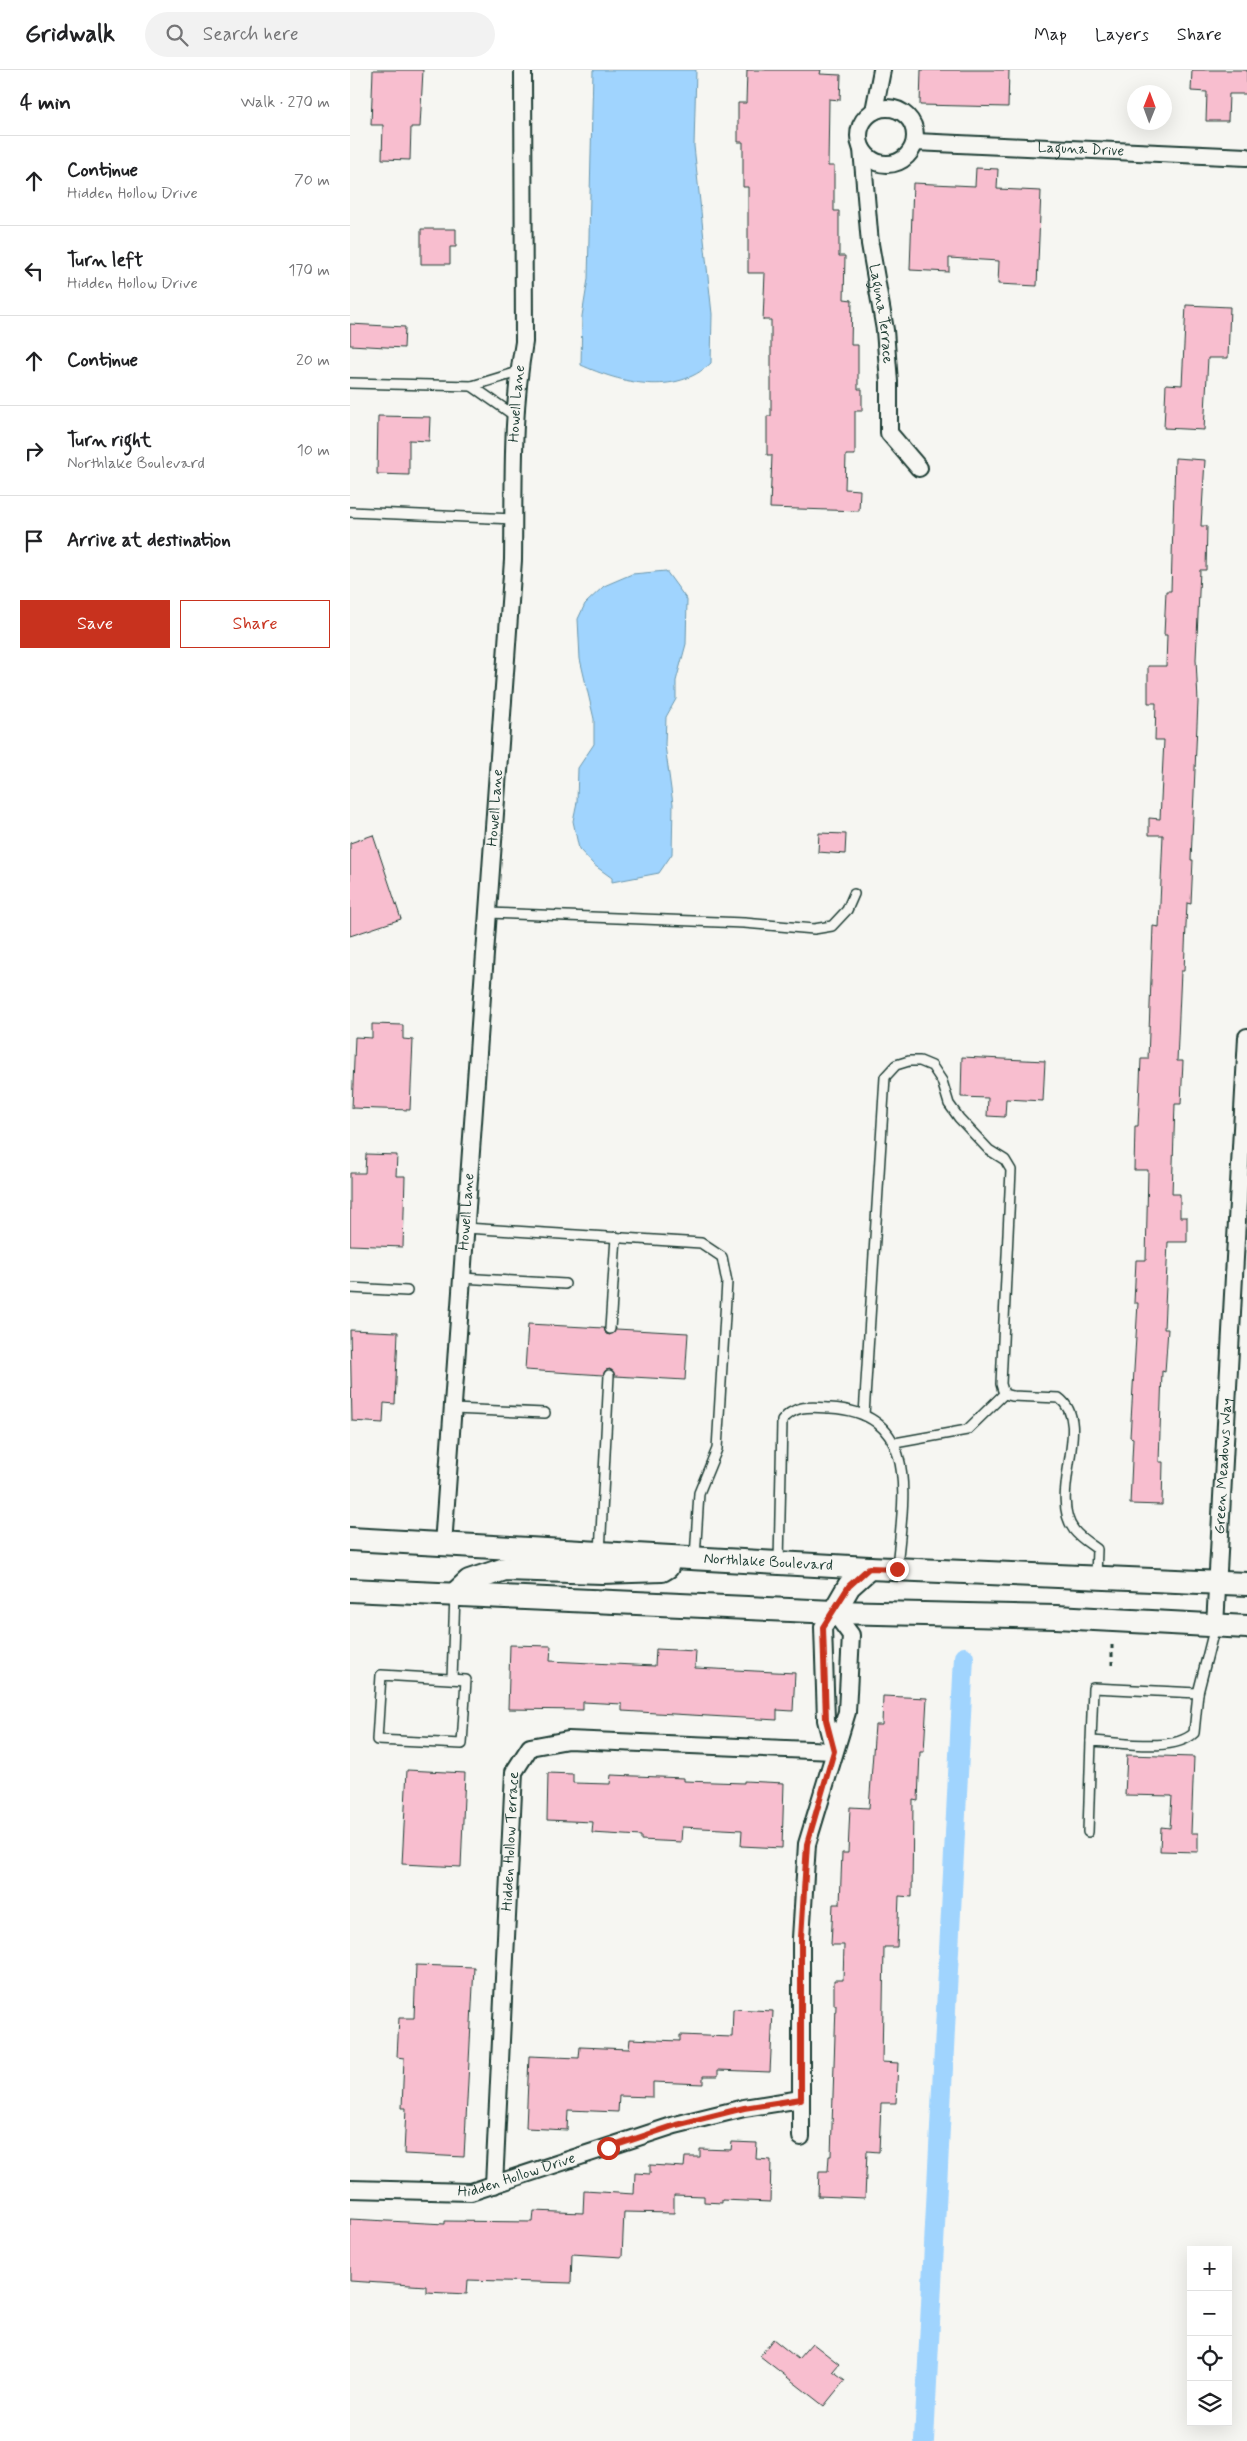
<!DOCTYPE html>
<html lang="en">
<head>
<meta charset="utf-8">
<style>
  :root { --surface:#fff; --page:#f2f2f2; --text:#202124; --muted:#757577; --line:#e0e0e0; --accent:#c8321e }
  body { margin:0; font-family:Mynerve,sans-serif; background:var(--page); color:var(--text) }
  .controls { position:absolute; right:15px; bottom:15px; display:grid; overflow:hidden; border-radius:0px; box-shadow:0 5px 20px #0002 }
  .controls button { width:45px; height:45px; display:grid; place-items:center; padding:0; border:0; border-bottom:1px solid var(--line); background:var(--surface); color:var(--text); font:25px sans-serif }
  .compass { position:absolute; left:777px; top:15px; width:45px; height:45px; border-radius:50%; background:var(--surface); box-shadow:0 5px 20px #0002; rotate:1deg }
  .stop { position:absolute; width:15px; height:15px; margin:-11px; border:4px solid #c8321e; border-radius:50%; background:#fff }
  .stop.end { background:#c8321e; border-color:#fff; box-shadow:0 1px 5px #0008 }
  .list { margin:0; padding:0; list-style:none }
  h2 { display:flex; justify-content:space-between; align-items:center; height:65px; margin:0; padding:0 20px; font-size:21px }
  h2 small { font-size:16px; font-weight:400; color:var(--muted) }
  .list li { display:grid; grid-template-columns:32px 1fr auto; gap:15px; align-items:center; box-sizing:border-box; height:90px; padding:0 20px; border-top:1px solid var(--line) }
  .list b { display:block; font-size:19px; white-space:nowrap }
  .list p { margin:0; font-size:16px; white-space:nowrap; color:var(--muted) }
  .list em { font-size:16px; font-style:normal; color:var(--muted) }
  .actions { display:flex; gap:10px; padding:15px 20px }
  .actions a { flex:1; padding:11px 0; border:1px solid var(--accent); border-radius:0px; text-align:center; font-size:18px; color:var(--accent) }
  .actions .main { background:var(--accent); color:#fff }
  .icon { flex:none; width:28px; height:28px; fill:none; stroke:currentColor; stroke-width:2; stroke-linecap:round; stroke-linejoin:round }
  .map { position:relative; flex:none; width:897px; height:2371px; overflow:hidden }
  header { display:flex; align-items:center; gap:30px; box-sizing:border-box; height:70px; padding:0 25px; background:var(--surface); border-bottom:1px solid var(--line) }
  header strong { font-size:24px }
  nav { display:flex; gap:28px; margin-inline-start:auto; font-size:18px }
  .search { width:350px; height:45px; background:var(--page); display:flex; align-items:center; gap:12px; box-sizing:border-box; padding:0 18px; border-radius:28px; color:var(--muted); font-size:19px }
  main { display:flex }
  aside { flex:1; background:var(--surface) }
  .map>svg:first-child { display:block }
  .water { fill:#a0d4fe; stroke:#6c98ad }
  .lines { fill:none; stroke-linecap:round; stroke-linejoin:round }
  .canal { stroke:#a0d4fe; stroke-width:20 }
  .building { fill:#f8becf; stroke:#1f3d34 }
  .service-casing { stroke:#1f3d34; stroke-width:12 }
  .minor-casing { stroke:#1f3d34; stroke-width:20 }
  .secondary-casing { stroke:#1f3d34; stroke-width:26 }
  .path { stroke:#1f3d34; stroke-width:3; stroke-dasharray:4 4; stroke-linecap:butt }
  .service { stroke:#f6f6f2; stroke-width:9 }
  .minor { stroke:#f6f6f2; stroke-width:16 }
  .secondary { stroke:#f6f6f2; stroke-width:22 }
  .route { stroke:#c8321e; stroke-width:6 }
  .labels { text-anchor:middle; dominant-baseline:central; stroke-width:4.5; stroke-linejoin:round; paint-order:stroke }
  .street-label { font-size:15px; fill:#1f3d34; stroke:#f6f6f2 }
</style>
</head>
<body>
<header>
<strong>Gridwalk</strong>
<div class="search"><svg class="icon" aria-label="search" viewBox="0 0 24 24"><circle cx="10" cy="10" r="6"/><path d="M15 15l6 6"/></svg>Search here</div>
<nav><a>Map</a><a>Layers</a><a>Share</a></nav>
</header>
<main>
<aside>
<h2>4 min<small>Walk · 270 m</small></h2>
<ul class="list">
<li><svg class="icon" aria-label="ahead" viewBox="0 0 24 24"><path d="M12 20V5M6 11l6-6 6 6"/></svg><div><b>Continue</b><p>Hidden Hollow Drive</p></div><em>70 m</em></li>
<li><svg class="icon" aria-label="left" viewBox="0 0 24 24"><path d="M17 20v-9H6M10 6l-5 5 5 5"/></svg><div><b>Turn left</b><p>Hidden Hollow Drive</p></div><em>170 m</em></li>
<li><svg class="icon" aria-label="ahead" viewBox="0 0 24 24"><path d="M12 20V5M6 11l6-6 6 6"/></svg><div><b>Continue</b></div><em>20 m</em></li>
<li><svg class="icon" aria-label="right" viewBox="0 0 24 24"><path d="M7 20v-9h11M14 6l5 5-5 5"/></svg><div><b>Turn right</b><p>Northlake Boulevard</p></div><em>10 m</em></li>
<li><svg class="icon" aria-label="arrive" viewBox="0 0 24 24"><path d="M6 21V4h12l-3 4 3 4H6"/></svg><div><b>Arrive at destination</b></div></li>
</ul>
<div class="actions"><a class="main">Save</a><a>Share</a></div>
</aside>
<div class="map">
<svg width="897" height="2371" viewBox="0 0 897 2371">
  <rect width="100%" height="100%" fill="#f6f6f2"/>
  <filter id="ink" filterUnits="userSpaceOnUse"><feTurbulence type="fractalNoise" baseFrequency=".02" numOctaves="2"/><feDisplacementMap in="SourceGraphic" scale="10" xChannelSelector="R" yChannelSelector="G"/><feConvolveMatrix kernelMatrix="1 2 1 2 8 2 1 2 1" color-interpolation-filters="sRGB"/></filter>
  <g filter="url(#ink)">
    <g class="water">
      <path d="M243,0H346L344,76L362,244L361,293C325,327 271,313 231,295L232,246L238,209Z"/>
      <polygon points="316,501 337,530 336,574 326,611 326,629 316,647 315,675 323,734 322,784 309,803 262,812 262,808 244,795 229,779 223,751 227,732 228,698 244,674 244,649 230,589 228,549 235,534 254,516 282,504"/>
    </g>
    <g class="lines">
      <polyline class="canal" points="574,2371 614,1587"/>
    </g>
    <g class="building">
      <polygon points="23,0 73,0 70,57 61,57 60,90 32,89 33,55 21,55"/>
      <polygon points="397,0 471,0 470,4 491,5 490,30 479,29 478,96 484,96 484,141 489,141 489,186 495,186 494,229 502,230 501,275 508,275 508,319 512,319 512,341 505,341 505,385 496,385 495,419 510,420 509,441 420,438 422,385 417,385 417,346 421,346 421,250 413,250 415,203 398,203 398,117 393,117 393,72 388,72 388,33 396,33"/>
      <polygon points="571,0 659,0 658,37 570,35"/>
      <polygon points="842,0 897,0 897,24 879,24 878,51 856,51 857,22 841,21"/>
      <polygon points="626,98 648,99 647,119 691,121 687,216 648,214 649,191 599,188 599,202 560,200 563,113 625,116"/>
      <polygon points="71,159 106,159 106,177 100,177 100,194 71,194"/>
      <polygon points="836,235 880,237 878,288 858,288 854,360 814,358 816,314 832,315"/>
      <polygon points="0,254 55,257 54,278 0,275"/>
      <polygon points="28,346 80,347 79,371 59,370 59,405 27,404"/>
      <polygon points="825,388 855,390 851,456 857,456 856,500 850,500 846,589 848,632 841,790 843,790 841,834 837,833 834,901 831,901 827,991 833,991 831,1034 825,1034 822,1124 830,1124 830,1147 837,1147 837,1172 818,1172 814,1259 818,1259 815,1302 812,1301 809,1392 813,1392 812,1435 780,1434 783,1368 780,1367 788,1233 784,1233 786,1190 796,1190 798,1100 784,1100 785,1056 788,1056 791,989 798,989 803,856 809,857 813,765 799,765 799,748 810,749 814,670 805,670 806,633 798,633 798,596 816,596 817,565 814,565 816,521 821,521"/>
      <polygon points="469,763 496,764 495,784 468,782"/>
      <polygon points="23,765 51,849 0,866 0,773"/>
      <polygon points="22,954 53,955 53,969 63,970 60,1040 2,1038 5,967 22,968"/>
      <polygon points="612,987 695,991 693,1031 656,1029 655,1047 637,1046 638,1028 611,1027"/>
      <polygon points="16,1084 47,1085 46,1106 55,1106 53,1177 0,1175 0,1103 15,1103"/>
      <polygon points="178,1254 254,1258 256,1264 260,1265 266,1259 338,1263 335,1310 265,1306 260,1299 256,1300 253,1305 175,1300"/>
      <polygon points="0,1260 48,1262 45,1334 34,1333 33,1353 2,1351"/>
      <polygon points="160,1575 201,1576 200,1591 305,1596 306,1579 346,1581 345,1598 445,1603 443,1641 427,1640 427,1650 272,1641 272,1634 233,1632 233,1640 158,1639"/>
      <polygon points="533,1626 577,1628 574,1682 570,1682 568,1731 563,1730 562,1827 549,1826 547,1877 534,1877 532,1992 548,1993 546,2033 531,2033 529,2082 517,2081 515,2128 468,2126 469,2101 478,2101 479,2086 481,2086 486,1935 484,1935 484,1910 493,1910 494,1875 481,1875 483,1834 490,1834 492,1783 498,1783 500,1737 519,1738 525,1655 532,1655"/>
      <polygon points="777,1685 844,1687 841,1763 848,1763 848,1782 810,1781 811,1757 820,1758 822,1726 775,1725"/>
      <polygon points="57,1700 115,1703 111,1797 52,1794"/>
      <polygon points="198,1703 223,1704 223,1713 260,1714 261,1705 334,1708 334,1711 394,1713 394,1711 434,1713 432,1778 391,1776 392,1760 332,1757 331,1772 291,1770 291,1766 242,1763 243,1752 197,1750"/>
      <polygon points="66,1895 124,1897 114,2087 54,2084 56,2038 52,2038 54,1988 47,1987 49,1948 64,1948"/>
      <polygon points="383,1939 423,1941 420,2002 368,2000 368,2006 353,2006 353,2014 303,2012 303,2027 269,2026 268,2042 218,2040 217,2060 176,2058 179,1986 229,1988 230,1977 279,1979 280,1969 330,1971 330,1965 382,1967"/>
      <polygon points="382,2072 407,2073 406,2089 421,2090 420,2132 372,2130 372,2133 354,2132 354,2126 324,2125 324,2143 274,2142 272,2187 222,2184 221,2213 118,2210 117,2224 76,2222 76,2216 0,2211 0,2149 95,2154 95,2151 183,2152 184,2141 233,2143 234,2121 284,2124 285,2103 300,2104 300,2095 334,2097 335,2087 350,2087 350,2079 381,2080"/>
      <polygon points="423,2269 448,2289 462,2273 489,2294 483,2301 495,2310 474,2336 410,2286"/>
    </g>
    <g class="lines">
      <defs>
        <g id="service">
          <polyline points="0,313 122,316 168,302"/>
          <polyline points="122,316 165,346"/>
          <polyline points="0,442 164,449"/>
          <polyline points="138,843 394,853 464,859 482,856 497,840 504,824"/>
          <polyline points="116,1158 351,1173 372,1187 377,1212 367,1379 349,1423 345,1488"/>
          <polyline points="112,1208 215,1214"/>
          <polyline points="0,1218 57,1221"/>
          <polyline points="260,1259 266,1167"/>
          <polyline points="103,1339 195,1343"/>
          <path d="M514,1345L535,1007L546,995L559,991H570L582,996L592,1011L599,1034L609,1048L639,1080L655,1090L661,1100L651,1314L654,1324L662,1326L709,1328C744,1354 697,1424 724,1460C730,1468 739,1473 747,1479L746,1507"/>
          <polyline points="545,1373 617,1360 654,1324"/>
          <polyline points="250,1483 259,1305"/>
          <path d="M429,1493L432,1351C445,1334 461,1337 480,1338C574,1343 552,1434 547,1498"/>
          <polygon points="31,1605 116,1610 112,1674 27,1670"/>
          <polyline points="102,1609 105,1524"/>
          <polyline points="741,1671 743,1618 848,1623"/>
          <path d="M738,1762L741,1671C769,1672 823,1683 844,1663L848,1623L865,1556"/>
        </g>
        <g id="minor">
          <circle cx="537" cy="66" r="28"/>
          <polyline points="524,41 532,0"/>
          <path id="s1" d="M565,72L897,87"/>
          <path id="s2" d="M512,79L520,174L535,260L539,312V363L569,398"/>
          <path id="s3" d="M93,1475L163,490C164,418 161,344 174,272L173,0"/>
          <path id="s4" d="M865,1556L897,967"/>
          <polyline points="451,2067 451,1868 457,1774 497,1642 501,1565 484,1542 473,1557 476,1650 484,1681"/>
          <path id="s5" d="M144,2115L164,1702L180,1677L218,1670L484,1681"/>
          <path id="s6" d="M0,2119L121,2122L325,2055L394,2038L451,2029"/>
        </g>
        <g id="secondary">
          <path id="s7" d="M0,1469L519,1498L897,1514"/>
          <polyline points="0,1520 484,1542 706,1547 897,1557"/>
          <polyline points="105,1524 119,1511 155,1499 252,1502 312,1500 317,1497"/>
          <polyline points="484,1542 499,1516 519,1498"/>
        </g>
      </defs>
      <use href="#service" class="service-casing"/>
      <use href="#minor" class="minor-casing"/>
      <use href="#secondary" class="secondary-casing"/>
      <polyline class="path" points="762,1595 762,1572"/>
      <use href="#service" class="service"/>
      <use href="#minor" class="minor"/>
      <use href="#secondary" class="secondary"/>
    </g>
  </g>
  <g class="lines" filter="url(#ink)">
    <polyline class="route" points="258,2078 326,2055 394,2038 451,2029 451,1868 457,1774 484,1681 476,1650 473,1557 499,1516 519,1498 547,1499"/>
  </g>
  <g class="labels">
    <g class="street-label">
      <text stroke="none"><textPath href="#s1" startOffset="166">Laguna Drive</textPath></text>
      <text stroke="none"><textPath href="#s2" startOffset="166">Laguna Terrace</textPath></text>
      <text stroke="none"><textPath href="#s3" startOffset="1144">Howell Lane</textPath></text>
      <text stroke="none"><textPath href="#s3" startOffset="739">Howell Lane</textPath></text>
      <text stroke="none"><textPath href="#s3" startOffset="334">Howell Lane</textPath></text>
      <text stroke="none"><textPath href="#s4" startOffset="160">Green Meadows Way</textPath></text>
      <text stroke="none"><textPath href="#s7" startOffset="419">Northlake Boulevard</textPath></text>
      <text stroke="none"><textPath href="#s5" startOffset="344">Hidden Hollow Terrace</textPath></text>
      <text stroke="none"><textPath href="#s6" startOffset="169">Hidden Hollow Drive</textPath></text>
    </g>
  </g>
</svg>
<div class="controls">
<button>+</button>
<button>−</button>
<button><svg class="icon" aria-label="locate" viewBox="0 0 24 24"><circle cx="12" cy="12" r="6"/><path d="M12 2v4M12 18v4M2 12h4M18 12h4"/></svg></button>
<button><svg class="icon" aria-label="layers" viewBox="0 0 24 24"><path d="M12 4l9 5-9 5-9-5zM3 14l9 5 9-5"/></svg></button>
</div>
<svg class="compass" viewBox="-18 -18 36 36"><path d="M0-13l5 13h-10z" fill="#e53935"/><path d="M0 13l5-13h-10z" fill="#757577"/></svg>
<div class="stop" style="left:258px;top:2078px"></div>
<div class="stop end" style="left:547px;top:1499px"></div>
</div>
</main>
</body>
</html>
